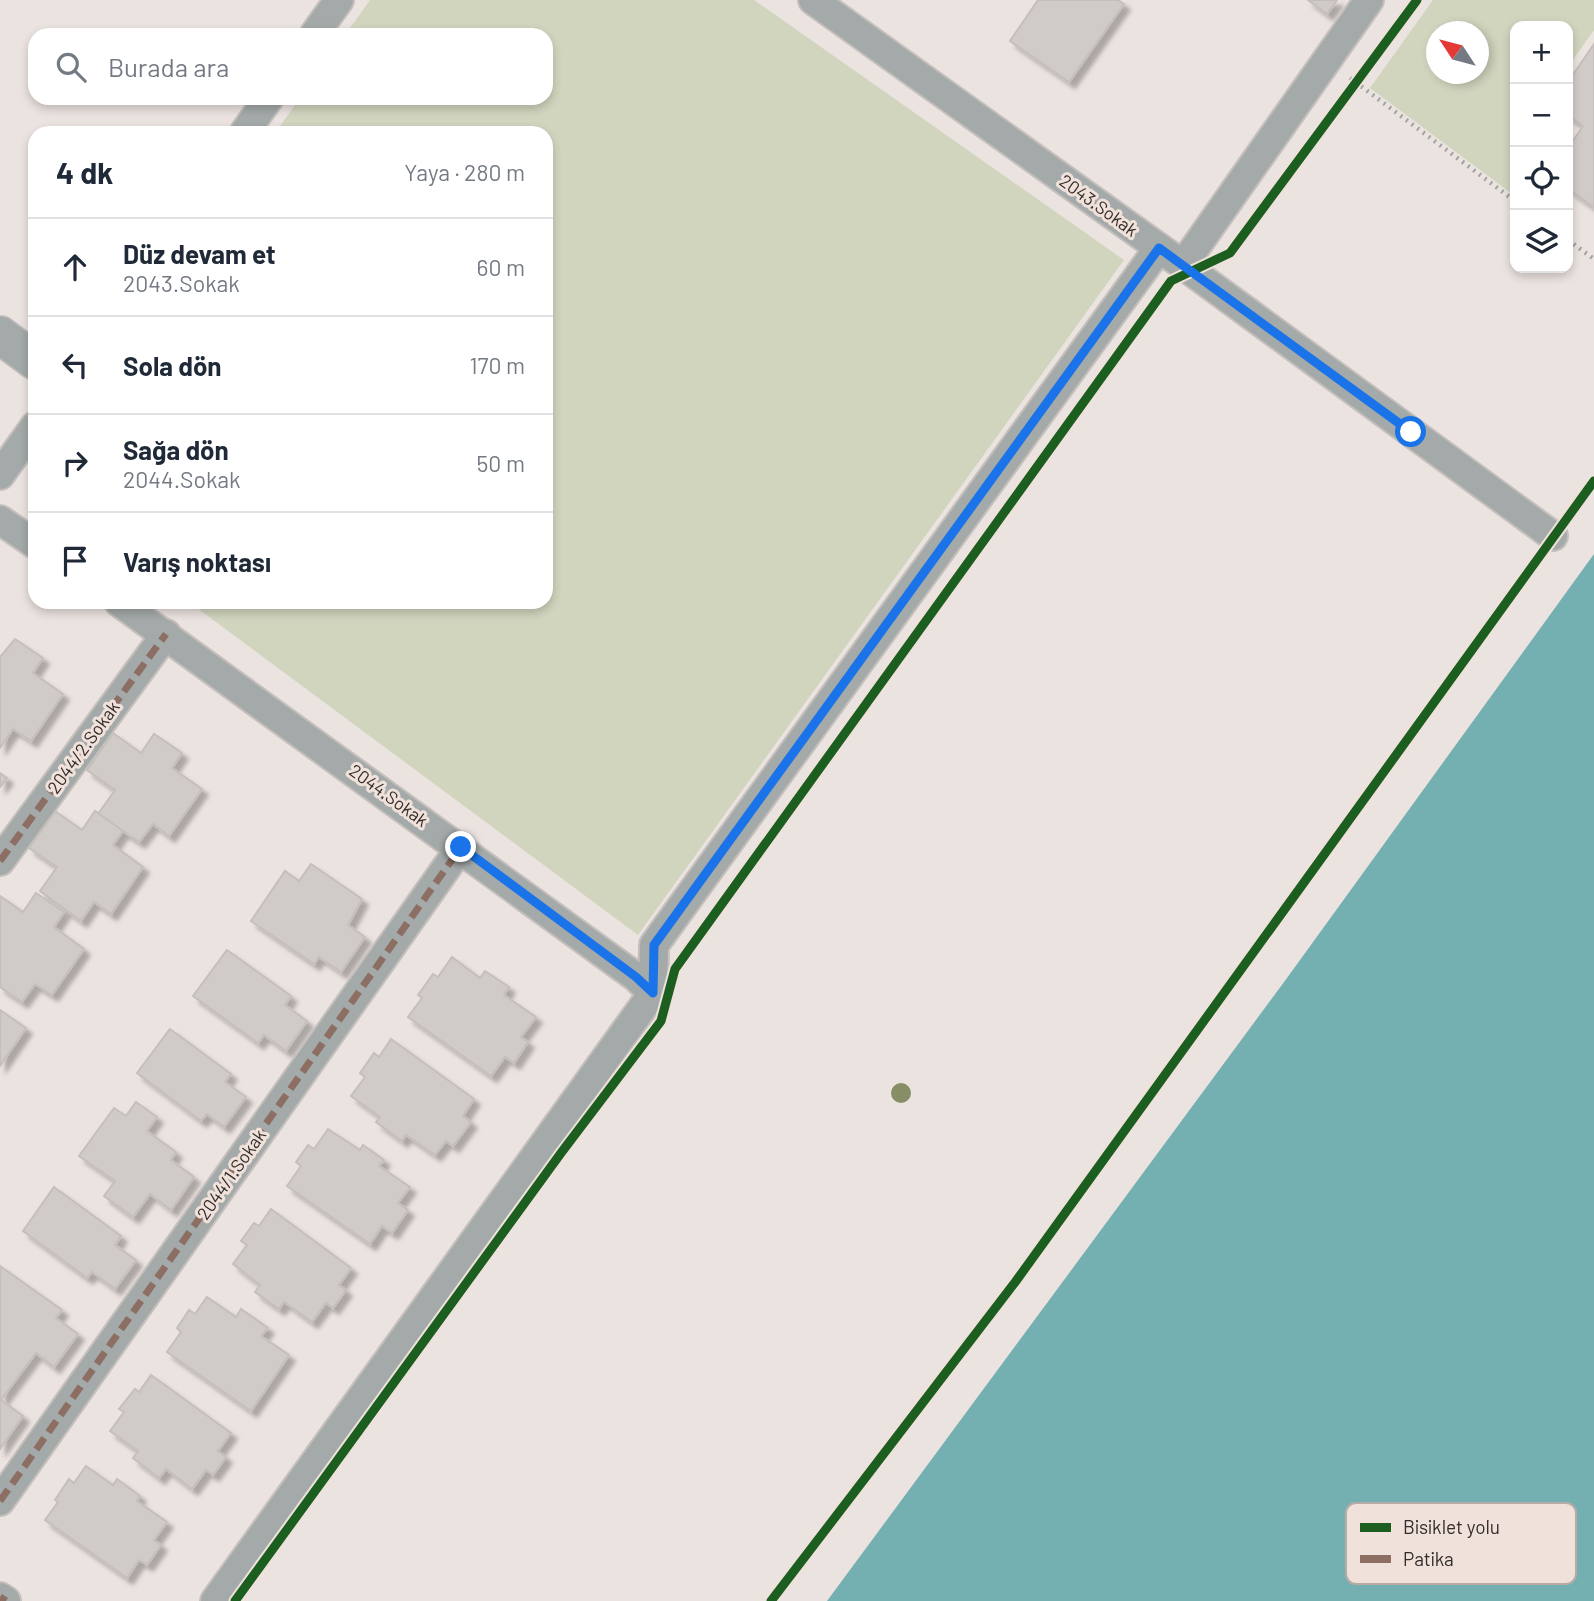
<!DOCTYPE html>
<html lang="tr">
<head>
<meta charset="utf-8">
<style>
  :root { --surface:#fff; --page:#f6f6f7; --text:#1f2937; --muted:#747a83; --line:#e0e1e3 }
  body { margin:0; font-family:Barlow,sans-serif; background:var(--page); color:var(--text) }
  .controls { position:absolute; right:21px; top:21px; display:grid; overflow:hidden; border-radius:14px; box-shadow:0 4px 10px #0003 }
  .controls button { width:63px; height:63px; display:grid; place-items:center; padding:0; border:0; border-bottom:2px solid var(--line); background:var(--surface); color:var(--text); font:35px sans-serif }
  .compass { position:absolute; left:1426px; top:21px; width:63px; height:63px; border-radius:50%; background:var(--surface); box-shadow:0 4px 10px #0003; rotate:306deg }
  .stop { position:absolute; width:21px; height:21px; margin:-16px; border:5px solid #1a73e8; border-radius:50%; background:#fff }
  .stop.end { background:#1a73e8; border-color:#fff; box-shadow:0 2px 7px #0008 }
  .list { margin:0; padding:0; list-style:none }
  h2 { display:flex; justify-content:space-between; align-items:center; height:91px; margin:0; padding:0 28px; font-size:30px }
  h2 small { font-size:23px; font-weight:400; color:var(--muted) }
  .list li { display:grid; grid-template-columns:46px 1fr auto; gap:21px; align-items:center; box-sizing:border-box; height:98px; padding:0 28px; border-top:2px solid var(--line) }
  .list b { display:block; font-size:26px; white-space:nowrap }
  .list p { margin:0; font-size:23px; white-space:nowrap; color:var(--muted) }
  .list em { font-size:23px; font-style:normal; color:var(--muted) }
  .icon { flex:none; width:38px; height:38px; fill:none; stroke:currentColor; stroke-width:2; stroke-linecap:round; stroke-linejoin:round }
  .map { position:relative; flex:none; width:1594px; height:1601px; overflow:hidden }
  .search { position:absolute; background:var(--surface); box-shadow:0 4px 10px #0003; left:28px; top:28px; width:525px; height:77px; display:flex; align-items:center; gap:18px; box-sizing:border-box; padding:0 24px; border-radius:21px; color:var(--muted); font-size:26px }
  .panel { position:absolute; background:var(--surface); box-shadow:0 4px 10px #0003; left:28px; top:126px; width:525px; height:483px; border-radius:21px }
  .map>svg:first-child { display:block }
  .green { fill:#d1d5be; fill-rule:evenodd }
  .water { fill:#74afb1 }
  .building { fill:#d1cbc8; stroke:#c4bfbc; stroke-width:2; filter:url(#shadow) }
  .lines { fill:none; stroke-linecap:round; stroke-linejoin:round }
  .minor-casing { stroke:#c5bfbc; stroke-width:32 }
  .tertiary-casing { stroke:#c5bfbc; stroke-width:40 }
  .path { stroke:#a0a4a3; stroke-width:4.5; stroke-dasharray:2 5; stroke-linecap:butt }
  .minor { stroke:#a4aaa9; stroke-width:28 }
  .tertiary { stroke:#a4aaa9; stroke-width:37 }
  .quiet { stroke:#8d6e63; stroke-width:7; stroke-dasharray:14 7; stroke-linecap:butt }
  .cycleway-casing { stroke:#f0e1db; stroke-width:13 }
  .cycleway { stroke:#1b5e20; stroke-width:9 }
  .tree { fill:#878d65 }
  .route { stroke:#1a73e8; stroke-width:9 }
  .labels { text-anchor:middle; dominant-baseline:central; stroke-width:6; stroke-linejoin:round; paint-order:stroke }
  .street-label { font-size:18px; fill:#322d2a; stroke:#f0e1db }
  .key { fill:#f0e1db; stroke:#b7aba6; stroke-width:2 }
  .key-label { font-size:19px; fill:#322d2a }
</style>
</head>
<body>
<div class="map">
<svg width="1594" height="1601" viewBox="0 0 1594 1601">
  <defs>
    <filter id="shadow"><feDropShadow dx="6" dy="6" stdDeviation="2" flood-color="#0004"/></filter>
  </defs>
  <rect width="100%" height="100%" fill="#ebe3e0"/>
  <g class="green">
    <polygon points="370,0 754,0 1124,260 638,935 189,602 546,602 546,133 275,133 300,98 546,98 546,35 345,35"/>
    <path d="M1433,0H1594V30L1568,67V26H1515V196L1370,88ZM1436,32H1478V74H1436Z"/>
  </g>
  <polygon class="water" points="1594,554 1594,1601 827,1601 1287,978"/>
  <g class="building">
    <polygon points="1038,0 1118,0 1124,4 1069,82 1010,41"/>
    <polygon points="1308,0 1337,0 1327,14"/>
    <polygon points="1594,44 1594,207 1568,189 1568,148 1583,126 1568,116 1568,82"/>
    <polygon points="15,639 43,658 33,673 63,694 31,741 13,729 0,748 0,657"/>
    <polygon points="113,733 141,753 154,734 182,753 172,768 202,789 169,836 153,824 139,842 98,814 115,790 87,770"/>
    <polygon points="0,773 7,778 0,787"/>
    <polygon points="55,811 82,830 95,811 123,831 113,845 143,867 111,914 94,902 81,921 40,891 57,867 29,848"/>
    <polygon points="311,864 362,899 348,925 365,937 341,972 319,957 314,964 251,921 285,871 299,881"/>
    <polygon points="36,893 64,912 54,927 84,949 52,995 35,984 22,1002 0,987 0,896 23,912"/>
    <polygon points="227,950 291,996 285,1005 307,1021 286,1051 264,1035 258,1043 193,996"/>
    <polygon points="452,957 480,978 485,971 509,987 504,995 536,1017 521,1037 528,1042 514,1063 505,1057 491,1076 408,1017 422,998 418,995 433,974 438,977"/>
    <polygon points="0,1010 26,1028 0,1066"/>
    <polygon points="170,1029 231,1074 225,1082 246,1097 224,1127 207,1114 201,1121 137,1073"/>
    <polygon points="391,1039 474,1099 463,1116 471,1122 453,1146 446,1141 435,1155 406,1135 402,1141 376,1122 380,1117 351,1096 365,1077 360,1073 374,1053 379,1057"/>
    <polygon points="136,1102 157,1117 147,1131 176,1152 171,1160 194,1177 171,1210 150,1194 133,1217 104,1196 115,1181 79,1156 114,1108 126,1116"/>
    <polygon points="328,1129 360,1150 363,1145 384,1160 379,1166 410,1187 398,1203 408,1210 392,1233 382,1226 370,1244 287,1186 301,1166 296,1162 308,1145 314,1149"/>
    <polygon points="54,1187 121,1236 115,1245 136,1260 115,1289 92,1272 87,1278 23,1231"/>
    <polygon points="271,1209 351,1268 339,1285 346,1290 333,1308 326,1303 312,1322 284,1302 279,1309 255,1292 260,1285 233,1264 247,1245 241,1241 254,1223 259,1226"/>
    <polygon points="0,1266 62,1310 56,1318 78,1334 54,1367 36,1353 1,1400 23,1416 0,1449"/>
    <polygon points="207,1297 236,1317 241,1309 268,1328 261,1336 289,1355 251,1411 167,1352 181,1332 177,1328 189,1310 195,1314"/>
    <polygon points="151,1375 231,1433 218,1451 226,1457 213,1475 206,1470 192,1489 166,1469 159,1478 133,1458 138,1451 110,1431 124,1412 119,1409 135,1389 139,1392"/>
    <polygon points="86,1466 113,1485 117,1479 140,1496 137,1501 167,1522 154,1540 161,1545 147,1565 139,1560 127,1578 45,1520 58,1502 55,1500 69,1479 74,1483"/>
  </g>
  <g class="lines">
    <defs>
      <g id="minor">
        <polyline points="813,0 1183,265 1553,536"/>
        <polyline points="314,35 339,0"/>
        <polyline points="244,133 269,98"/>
        <polyline points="1183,265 1369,0"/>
        <polyline points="0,475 35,426"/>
        <polyline points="0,520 35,544"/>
        <polyline points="119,602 636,977 653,993"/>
        <polyline points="0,861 166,634"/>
        <polyline points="0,1501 461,847"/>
        <polyline points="0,1597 6,1601"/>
        <polyline points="215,1601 653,993 654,945 1159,248"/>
      </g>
      <polyline id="tertiary" points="0,335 35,361"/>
    </defs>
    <use href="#minor" class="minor-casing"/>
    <use href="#tertiary" class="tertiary-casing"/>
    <g class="path">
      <polyline points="1350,78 1515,201"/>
      <polyline points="1568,240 1594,259"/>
      <polyline points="1571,513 1594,481"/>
    </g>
    <use href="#minor" class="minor"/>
    <use href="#tertiary" class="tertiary"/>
    <g class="quiet">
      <polyline points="0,861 166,634"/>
      <polyline points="0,1501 461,847"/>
      <polyline points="0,1597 6,1601"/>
    </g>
    <defs>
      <g id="cycleway">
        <polyline points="235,1601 561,1153 661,1021 675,969 1171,281 1230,253 1417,0"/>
        <polyline points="771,1601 1016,1281 1594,481"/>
      </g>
    </defs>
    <use href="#cycleway" class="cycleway-casing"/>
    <use href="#cycleway" class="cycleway"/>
  </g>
  <circle class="tree" cx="901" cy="1093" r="10"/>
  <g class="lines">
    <polyline class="route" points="461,847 636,977 653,993 654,945 1159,248 1411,432"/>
  </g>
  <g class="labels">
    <g class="street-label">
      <text transform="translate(1099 205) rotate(36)">2043.Sokak</text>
      <text transform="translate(83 747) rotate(-54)">2044/2.Sokak</text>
      <text transform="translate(389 795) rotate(36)">2044.Sokak</text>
      <text transform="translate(231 1174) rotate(-55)">2044/1.Sokak</text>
    </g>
  </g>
  <rect x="1346" y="1503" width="230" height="81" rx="10" class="key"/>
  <rect x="1360" y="1523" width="31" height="9" fill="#1b5e20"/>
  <rect x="1360" y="1555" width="31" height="8" fill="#8d6e63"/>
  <g class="key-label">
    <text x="1403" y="1534">Bisiklet yolu</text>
    <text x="1403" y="1566">Patika</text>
  </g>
</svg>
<div class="controls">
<button>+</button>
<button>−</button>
<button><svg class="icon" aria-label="locate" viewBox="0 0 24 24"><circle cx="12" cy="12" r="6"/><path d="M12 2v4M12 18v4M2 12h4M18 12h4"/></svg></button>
<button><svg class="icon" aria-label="layers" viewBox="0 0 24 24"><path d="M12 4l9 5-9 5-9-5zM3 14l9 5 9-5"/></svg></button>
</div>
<svg class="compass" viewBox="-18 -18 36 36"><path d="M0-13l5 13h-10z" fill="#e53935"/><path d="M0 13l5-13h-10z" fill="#747a83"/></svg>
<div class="stop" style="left:1411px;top:432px"></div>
<div class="stop end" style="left:461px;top:847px"></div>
<div class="search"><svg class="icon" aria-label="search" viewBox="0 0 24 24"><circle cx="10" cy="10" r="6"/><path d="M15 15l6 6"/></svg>Burada ara</div>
<section class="panel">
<h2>4 dk<small>Yaya · 280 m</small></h2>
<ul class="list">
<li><svg class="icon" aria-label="ahead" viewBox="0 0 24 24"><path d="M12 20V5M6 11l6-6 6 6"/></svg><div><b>Düz devam et</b><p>2043.Sokak</p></div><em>60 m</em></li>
<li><svg class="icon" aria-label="left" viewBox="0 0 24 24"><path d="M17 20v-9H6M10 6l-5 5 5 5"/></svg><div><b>Sola dön</b></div><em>170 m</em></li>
<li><svg class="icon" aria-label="right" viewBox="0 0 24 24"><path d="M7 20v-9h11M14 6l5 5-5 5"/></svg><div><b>Sağa dön</b><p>2044.Sokak</p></div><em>50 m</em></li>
<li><svg class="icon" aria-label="arrive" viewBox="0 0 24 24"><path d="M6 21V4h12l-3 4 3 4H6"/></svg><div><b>Varış noktası</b></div></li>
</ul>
</section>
</div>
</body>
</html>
